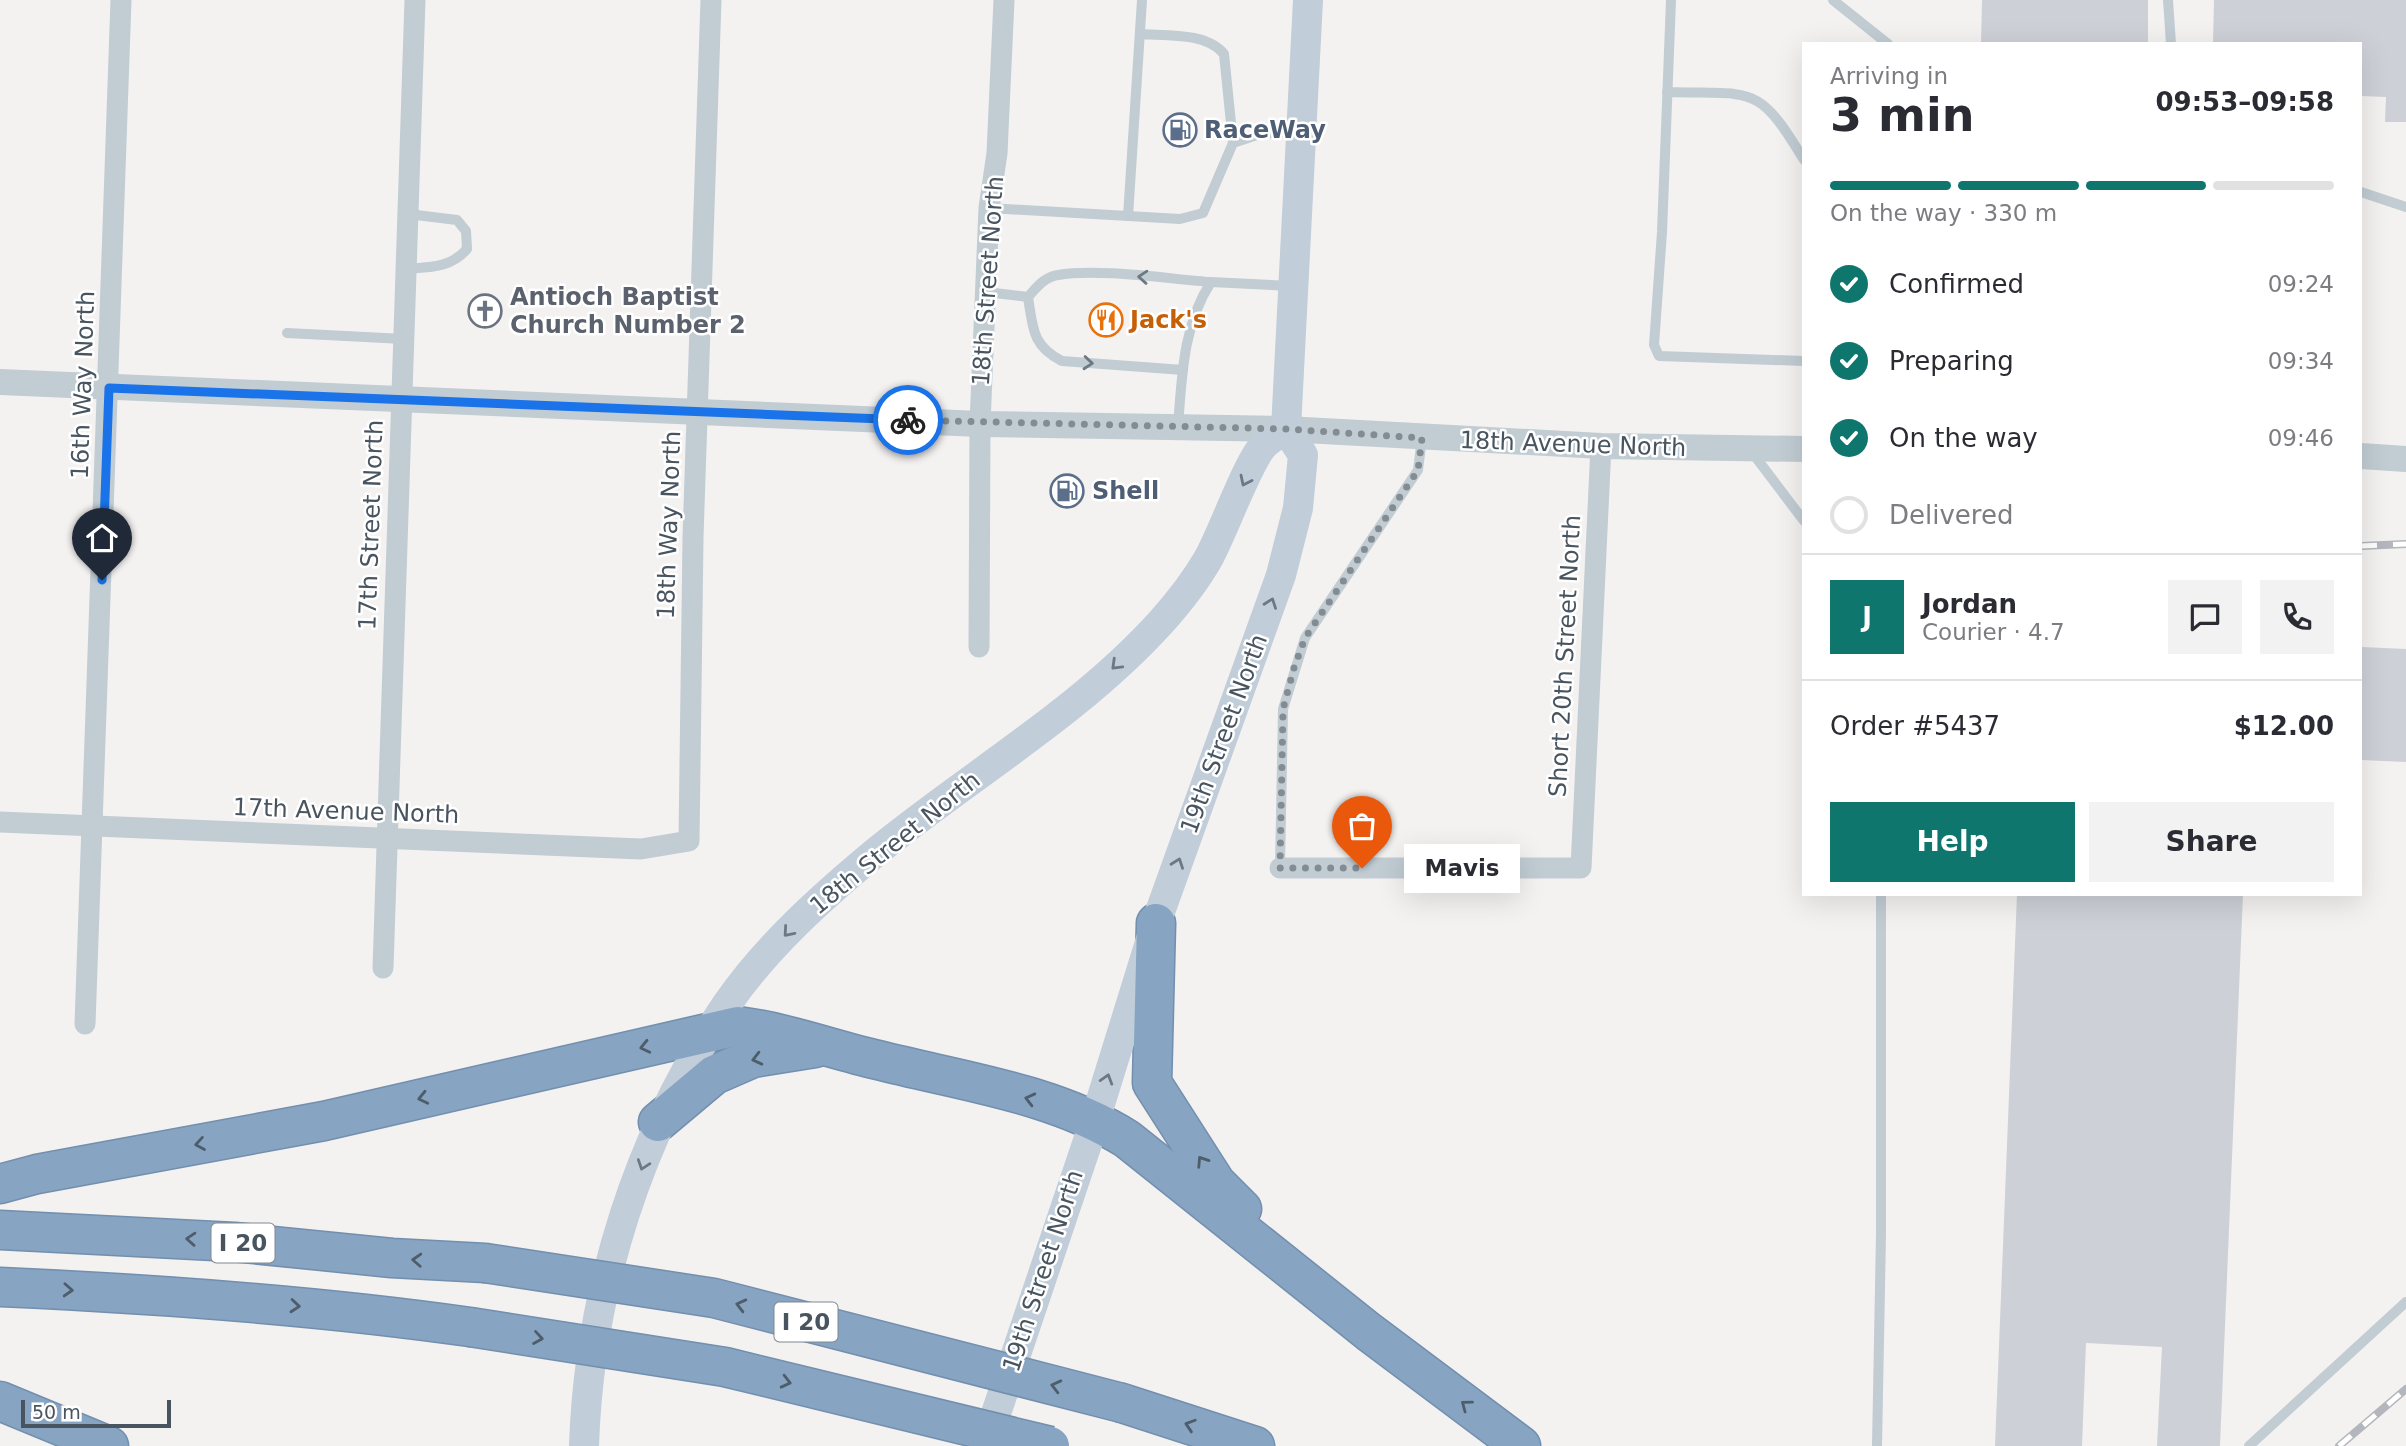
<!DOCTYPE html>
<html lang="en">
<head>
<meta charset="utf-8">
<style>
  :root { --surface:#fff; --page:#f2f2f3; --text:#2b2b33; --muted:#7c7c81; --line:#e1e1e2; --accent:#0f766e }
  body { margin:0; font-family:"DejaVu Sans",sans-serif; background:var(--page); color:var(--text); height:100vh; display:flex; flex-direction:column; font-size:26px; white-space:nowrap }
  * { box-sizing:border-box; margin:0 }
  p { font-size:23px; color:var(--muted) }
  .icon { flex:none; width:38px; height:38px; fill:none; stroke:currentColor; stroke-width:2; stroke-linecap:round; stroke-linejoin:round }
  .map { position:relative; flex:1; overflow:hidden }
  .panel { position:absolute; left:1802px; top:42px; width:560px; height:854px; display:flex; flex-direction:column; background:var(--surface); border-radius:0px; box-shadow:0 7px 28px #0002 }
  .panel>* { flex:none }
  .scale { position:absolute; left:21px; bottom:18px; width:150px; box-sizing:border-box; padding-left:7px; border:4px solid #485560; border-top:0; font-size:19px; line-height:24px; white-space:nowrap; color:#485560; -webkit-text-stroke:5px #fff; paint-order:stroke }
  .pin { position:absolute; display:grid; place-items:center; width:60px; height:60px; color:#fff; margin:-72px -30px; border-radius:50% 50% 50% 0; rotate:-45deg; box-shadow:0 0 7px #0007 }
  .pin .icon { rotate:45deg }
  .courier { position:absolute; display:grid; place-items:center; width:70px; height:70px; margin:-35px; border:5px solid #1a73e8; border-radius:50%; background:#fff; color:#222; box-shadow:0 2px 9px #0007 }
  .bubble { position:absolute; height:49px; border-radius:0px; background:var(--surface); box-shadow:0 7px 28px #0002; font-size:23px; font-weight:700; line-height:49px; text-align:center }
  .summary em { font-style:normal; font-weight:700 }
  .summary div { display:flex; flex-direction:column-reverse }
  .summary { display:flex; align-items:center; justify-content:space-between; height:119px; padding:0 28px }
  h1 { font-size:46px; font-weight:700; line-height:52px }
  .bar { display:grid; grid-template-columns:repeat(4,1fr); gap:10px 7px; align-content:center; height:84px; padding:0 28px }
  .bar i { height:9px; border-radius:5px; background:var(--line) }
  .bar .selected { background:var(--accent) }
  .bar p { grid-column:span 4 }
  .line { display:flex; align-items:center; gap:18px; padding:0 28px; border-top:2px solid var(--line) }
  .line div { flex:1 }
  .round { display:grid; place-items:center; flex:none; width:74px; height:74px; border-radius:0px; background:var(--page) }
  ol { padding:0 28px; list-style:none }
  li { display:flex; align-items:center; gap:21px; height:77px }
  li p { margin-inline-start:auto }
  li .icon { padding:7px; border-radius:50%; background:var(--accent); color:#fff; stroke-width:4 }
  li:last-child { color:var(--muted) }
  li i { width:38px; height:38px; border:4px solid var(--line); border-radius:50% }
  .cta { display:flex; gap:14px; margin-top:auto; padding:14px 28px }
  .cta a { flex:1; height:80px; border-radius:0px; background:var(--accent); color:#fff; font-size:28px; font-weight:700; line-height:80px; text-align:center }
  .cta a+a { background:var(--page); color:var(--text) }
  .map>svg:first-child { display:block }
  .building { fill:#cdd0d6 }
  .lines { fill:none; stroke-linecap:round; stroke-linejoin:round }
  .motorway-casing { stroke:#728fae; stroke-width:41 }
  .service { stroke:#c1ccd3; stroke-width:10 }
  .minor { stroke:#c1ccd3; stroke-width:21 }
  .tertiary { stroke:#c1ccd3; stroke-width:26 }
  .secondary { stroke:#c1cdd9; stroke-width:30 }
  .motorway { stroke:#87a4c2; stroke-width:38 }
  .rail-casing { stroke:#b3b6bc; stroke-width:8 }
  .rail { stroke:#fff; stroke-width:5; stroke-dasharray:16; stroke-linecap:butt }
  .motorway-bridge-casing { stroke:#728fae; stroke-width:41; stroke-linecap:butt }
  .motorway-bridge { stroke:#87a4c2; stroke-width:38 }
  .oneway { stroke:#6c7982 }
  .oneway2 { stroke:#6c7984 }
  .oneway3 { stroke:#4e5d6a }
  .done { stroke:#848c93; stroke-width:7; stroke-dasharray:0 12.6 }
  .route { stroke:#1a73e8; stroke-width:9 }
  .labels { text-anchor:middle; stroke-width:5; stroke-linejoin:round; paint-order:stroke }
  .shield { fill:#fff; stroke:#7f8890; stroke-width:2 }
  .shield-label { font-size:23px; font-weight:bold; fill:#485560 }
  .service-label { font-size:24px; font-weight:bold; fill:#4e5e75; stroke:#fff; text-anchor:start }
  .street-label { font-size:24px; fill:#485560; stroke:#fff }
  .worship-label { font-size:24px; font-weight:bold; fill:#5b616d; stroke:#fff; text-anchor:start }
  .food-label { font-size:24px; font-weight:bold; fill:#c56008; stroke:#fff; text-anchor:start }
</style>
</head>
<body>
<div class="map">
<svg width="2406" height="1446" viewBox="0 0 2406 1446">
  <rect width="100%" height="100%" fill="#f4f1f1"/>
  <g class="building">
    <path d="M1982,0H2148V44H1981Z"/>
    <path d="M2214,0H2406V122H2385L2386,97L2361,96V44H2213Z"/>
    <path d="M2361,647L2406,649V762L2361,760Z"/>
    <path d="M2017,894H2243L2220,1446H2157L2162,1347L2086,1343L2082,1446H1995Z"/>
  </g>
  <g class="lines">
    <defs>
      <g id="motorway">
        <path d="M1156,923L1152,1083L1216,1183L1242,1209"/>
        <path d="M658,1122L714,1075L753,1058L815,1048"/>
        <path d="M0,1184L37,1174L324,1121L738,1026C785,1032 831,1049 878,1060C960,1081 1054,1093 1127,1139L1369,1332L1521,1446"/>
        <path d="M0,1230L234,1242L392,1258L485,1263"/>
        <path d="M0,1287C158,1294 314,1305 470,1327"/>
        <path d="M0,1401L109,1446"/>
        <path d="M1122,1403L1255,1446"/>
      </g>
    </defs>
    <use href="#motorway" class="motorway-casing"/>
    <g class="service">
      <path d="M1671,0L1662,232L1654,345L1659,356L1804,361"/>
      <path d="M1833,0L1888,44"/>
      <path d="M2168,0L2171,44"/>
      <path d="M1140,34C1166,36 1206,32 1224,54L1233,143"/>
      <path d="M1667,92C1754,95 1757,82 1804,160"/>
      <path d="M2361,192L2406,207"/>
      <path d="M989,208L1180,219L1203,213L1233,143L1260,134L1301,131"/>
      <path d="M1128,216L1142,0"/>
      <path d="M406,269C430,267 451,268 467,249L466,231L457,220L408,214"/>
      <path d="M986,292L1028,297"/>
      <path d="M287,333L404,339"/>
      <path d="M1183,370L1062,361C1032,346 1033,328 1028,297C1036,288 1044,277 1058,275C1097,268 1169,279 1211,282"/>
      <path d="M1178,426C1182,376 1183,325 1211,282L1291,286"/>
      <path d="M1751,451L1804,521"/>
      <path d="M1280,868L1283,709L1305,638L1418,470L1422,438"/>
      <path d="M1877,1446L1881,1234V894"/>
      <path d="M2249,1446L2406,1302"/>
    </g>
    <g class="minor">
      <path d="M979,647L980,424L989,208L997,153L1004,0"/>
      <path d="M0,822L641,849L689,841L693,537L711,0"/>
      <path d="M1280,868H1581L1601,446"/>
      <path d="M383,968L415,0"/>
      <path d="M85,1024L121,0"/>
    </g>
    <g class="tertiary">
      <path d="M0,382L980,424L1286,429L1601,446L1804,449"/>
      <path d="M2361,456L2406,459"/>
    </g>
    <g class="secondary">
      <path d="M584,1446C589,1290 639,1134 727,1004C767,946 822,897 876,852C970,775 1079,713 1162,621C1178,603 1196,580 1208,559C1222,535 1249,458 1265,444C1271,438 1279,434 1286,429"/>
      <path d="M985,1446L1095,1120L1156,923L1281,575L1298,508L1303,455L1286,429L1308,0"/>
    </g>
    <use href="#motorway" class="motorway"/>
    <defs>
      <g id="rail">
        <path d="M2361,546L2406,544"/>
        <path d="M2339,1446L2406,1389"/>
      </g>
    </defs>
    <use href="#rail" class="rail-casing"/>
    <use href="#rail" class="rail"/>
    <defs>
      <g id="motorway-bridge">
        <path d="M485,1263L714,1298L1122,1403"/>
        <path d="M470,1327L725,1367L1050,1446"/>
      </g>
    </defs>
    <use href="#motorway-bridge" class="motorway-bridge-casing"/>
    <use href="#motorway-bridge" class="motorway-bridge"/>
  </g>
  <defs><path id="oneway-chevron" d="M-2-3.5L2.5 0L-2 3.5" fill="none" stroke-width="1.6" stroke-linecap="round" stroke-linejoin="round" transform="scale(1.75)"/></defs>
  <g class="oneway">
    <use href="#oneway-chevron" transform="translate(1143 277) rotate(-176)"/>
    <use href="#oneway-chevron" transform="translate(1088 363) rotate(5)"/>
  </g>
  <g class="oneway2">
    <use href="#oneway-chevron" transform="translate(1245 481) rotate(116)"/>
    <use href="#oneway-chevron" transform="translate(1271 603) rotate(-70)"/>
    <use href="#oneway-chevron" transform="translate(1116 665) rotate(136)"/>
    <use href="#oneway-chevron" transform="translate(1178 863) rotate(-70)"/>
    <use href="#oneway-chevron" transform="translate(788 932) rotate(131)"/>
    <use href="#oneway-chevron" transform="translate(1107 1079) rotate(-73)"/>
    <use href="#oneway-chevron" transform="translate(643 1165) rotate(109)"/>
  </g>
  <g class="oneway3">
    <use href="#oneway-chevron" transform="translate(645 1047) rotate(167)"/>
    <use href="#oneway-chevron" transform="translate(757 1059) rotate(166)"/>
    <use href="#oneway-chevron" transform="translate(423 1098) rotate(167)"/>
    <use href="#oneway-chevron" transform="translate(1030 1099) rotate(-166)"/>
    <use href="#oneway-chevron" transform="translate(200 1144) rotate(170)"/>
    <use href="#oneway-chevron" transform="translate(1202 1161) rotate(-123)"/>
    <use href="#oneway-chevron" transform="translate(191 1239) rotate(-176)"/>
    <use href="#oneway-chevron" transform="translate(417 1260) rotate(-177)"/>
    <use href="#oneway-chevron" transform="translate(68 1290) rotate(3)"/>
    <use href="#oneway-chevron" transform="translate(741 1305) rotate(-166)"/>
    <use href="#oneway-chevron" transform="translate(295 1306) rotate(5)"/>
    <use href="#oneway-chevron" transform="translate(538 1338) rotate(9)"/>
    <use href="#oneway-chevron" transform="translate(786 1382) rotate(14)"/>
    <use href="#oneway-chevron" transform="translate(1056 1386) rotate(-166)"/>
    <use href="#oneway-chevron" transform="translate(1466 1405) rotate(-143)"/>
    <use href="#oneway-chevron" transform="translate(1190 1425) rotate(-162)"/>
  </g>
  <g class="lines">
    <path class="done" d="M908,420L1286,429L1422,438L1418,470L1305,638L1294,668L1283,709L1280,868H1362"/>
    <path class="route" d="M102,580L109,388L908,420"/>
  </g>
  <defs>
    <symbol id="fuel-ring" viewBox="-11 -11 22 22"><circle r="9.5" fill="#fff" stroke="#5c6f8a" stroke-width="1.5"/><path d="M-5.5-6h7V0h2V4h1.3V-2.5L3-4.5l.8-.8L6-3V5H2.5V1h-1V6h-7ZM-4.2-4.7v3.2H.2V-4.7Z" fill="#5c6f8a"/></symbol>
    <symbol id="church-ring" viewBox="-11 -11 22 22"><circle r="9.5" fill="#fff" stroke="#6b7280" stroke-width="1.5"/><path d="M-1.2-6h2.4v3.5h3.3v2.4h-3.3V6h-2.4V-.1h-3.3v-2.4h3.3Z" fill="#6b7280"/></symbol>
    <symbol id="restaurant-ring" viewBox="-11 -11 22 22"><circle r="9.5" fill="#fff" stroke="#e8710a" stroke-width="1.5"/><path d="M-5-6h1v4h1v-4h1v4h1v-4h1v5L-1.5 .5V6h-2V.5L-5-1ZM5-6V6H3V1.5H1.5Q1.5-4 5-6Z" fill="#e8710a"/></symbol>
  </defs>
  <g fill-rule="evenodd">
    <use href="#fuel-ring" x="1161" y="111" width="38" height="38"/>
    <use href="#church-ring" x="466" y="292" width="38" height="38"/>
    <use href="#restaurant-ring" x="1087" y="301" width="38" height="38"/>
    <use href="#fuel-ring" x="1048" y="472" width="38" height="38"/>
  </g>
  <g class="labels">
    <g class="shield">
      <rect x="211.5" y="1223.5" width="63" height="39" rx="5"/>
      <rect x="774.5" y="1302.5" width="63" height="39" rx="5"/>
    </g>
    <g class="shield-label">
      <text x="243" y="1251">I 20</text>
      <text x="806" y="1330">I 20</text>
    </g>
    <g class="service-label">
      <text x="1204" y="138">RaceWay</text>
      <text x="1092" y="499">Shell</text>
    </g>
    <g class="street-label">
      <text transform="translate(988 281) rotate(-86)" y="8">18th Street North</text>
      <text transform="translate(83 385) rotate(-88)" y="8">16th Way North</text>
      <text transform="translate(1573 444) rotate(2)" y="8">18th Avenue North</text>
      <text transform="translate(371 525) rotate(-88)" y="8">17th Street North</text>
      <text transform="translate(669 525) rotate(-88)" y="8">18th Way North</text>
      <text transform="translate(1565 656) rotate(-87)" y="8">Short 20th Street North</text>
      <text transform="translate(1224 734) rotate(-70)" y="8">19th Street North</text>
      <text transform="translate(346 811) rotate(2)" y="8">17th Avenue North</text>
      <text transform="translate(895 843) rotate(-39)" y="8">18th Street North</text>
      <text transform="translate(1043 1271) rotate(-72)" y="8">19th Street North</text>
    </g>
    <g class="worship-label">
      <text x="510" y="305">Antioch Baptist<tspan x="510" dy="28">Church Number 2</tspan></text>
    </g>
    <g class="food-label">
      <text x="1130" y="328">Jack's</text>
    </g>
  </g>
</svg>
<div class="scale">50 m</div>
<div class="pin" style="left:1362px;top:868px;background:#ea580c"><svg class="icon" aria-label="bag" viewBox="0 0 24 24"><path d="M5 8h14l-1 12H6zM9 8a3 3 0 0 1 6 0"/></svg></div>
<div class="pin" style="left:102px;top:580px;background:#1f2937"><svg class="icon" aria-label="home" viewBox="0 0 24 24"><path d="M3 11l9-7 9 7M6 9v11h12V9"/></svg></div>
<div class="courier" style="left:908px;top:420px"><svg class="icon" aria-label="bike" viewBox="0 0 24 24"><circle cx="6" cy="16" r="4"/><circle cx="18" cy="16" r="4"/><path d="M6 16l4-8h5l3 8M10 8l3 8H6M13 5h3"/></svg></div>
<div class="bubble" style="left:1404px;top:844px;width:116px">Mavis</div>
<section class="panel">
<div class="summary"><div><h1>3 min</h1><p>Arriving in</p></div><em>09:53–09:58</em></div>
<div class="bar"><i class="selected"></i><i class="selected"></i><i class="selected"></i><i></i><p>On the way · 330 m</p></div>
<ol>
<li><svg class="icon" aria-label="check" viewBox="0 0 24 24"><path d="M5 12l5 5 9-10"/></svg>Confirmed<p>09:24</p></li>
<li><svg class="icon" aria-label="check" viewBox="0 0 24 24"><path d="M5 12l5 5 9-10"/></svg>Preparing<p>09:34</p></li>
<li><svg class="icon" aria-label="check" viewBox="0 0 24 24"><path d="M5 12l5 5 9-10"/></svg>On the way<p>09:46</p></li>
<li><i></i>Delivered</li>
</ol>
<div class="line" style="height:126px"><b class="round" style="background:var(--accent);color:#fff">J</b><div><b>Jordan</b><p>Courier · 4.7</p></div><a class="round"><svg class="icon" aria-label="chat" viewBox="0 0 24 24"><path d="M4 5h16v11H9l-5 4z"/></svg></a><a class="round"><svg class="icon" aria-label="phone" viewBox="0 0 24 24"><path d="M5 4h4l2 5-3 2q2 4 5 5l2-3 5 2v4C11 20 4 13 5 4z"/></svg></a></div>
<div class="line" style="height:91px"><div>Order #5437</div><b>$12.00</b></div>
<div class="cta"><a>Help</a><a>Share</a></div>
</section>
</div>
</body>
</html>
